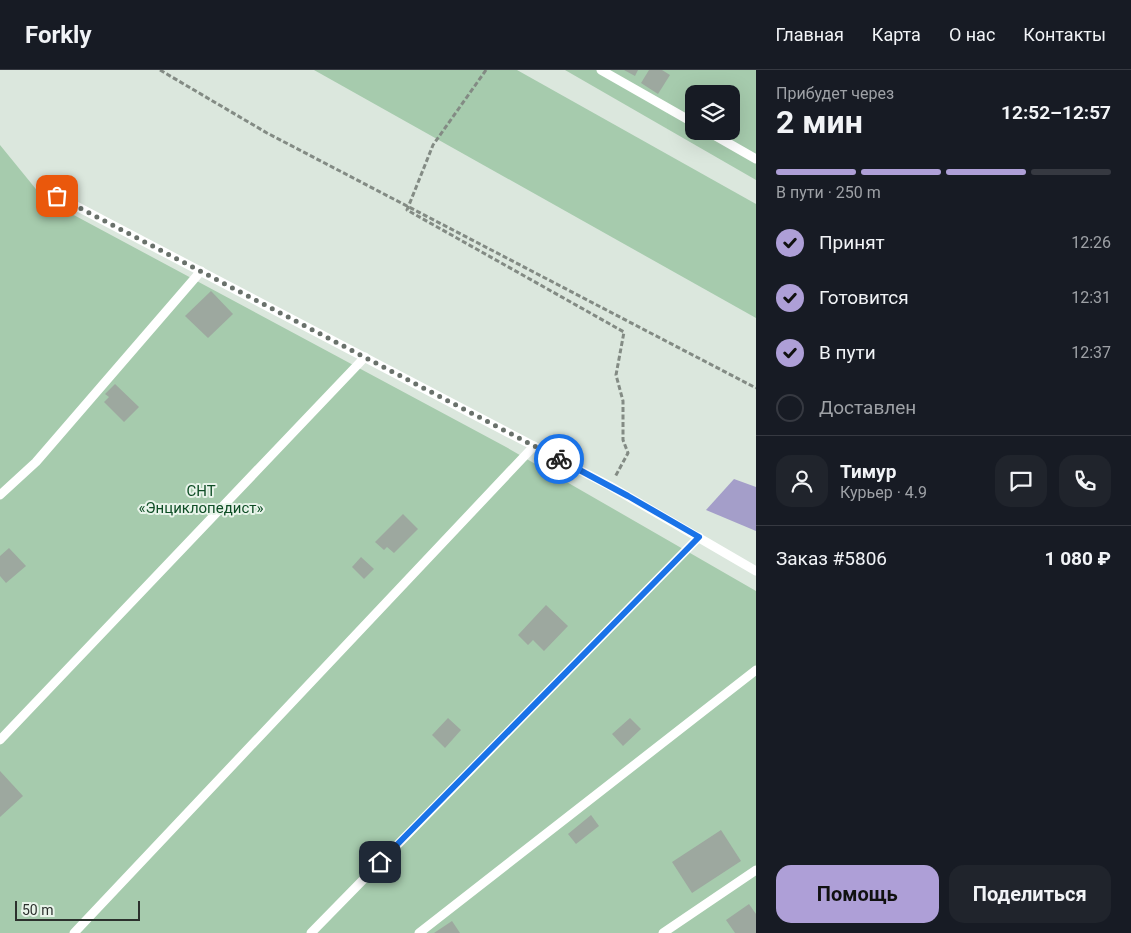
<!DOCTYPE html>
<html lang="ru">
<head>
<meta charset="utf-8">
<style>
  :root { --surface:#171b24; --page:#20242c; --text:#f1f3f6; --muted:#9ea1a6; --line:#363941; --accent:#ae9fd7 }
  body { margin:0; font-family:Roboto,sans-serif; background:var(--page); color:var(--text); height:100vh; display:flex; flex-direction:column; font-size:19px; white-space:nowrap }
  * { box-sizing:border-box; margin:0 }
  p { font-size:16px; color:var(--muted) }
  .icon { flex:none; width:28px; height:28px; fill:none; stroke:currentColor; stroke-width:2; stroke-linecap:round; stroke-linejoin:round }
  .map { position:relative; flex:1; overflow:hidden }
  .panel { display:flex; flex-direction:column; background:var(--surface); width:375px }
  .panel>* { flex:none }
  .tools { position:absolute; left:685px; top:15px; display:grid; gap:10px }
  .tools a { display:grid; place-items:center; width:55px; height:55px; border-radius:10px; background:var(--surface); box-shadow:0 5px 20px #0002; font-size:25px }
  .scale { position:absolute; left:15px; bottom:12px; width:125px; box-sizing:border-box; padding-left:5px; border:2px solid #2c312d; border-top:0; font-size:14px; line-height:18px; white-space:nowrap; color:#2c312d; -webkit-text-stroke:4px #e8f4ea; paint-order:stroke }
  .pin { position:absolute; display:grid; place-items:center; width:42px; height:42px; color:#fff; margin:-21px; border-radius:10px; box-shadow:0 2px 8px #0006 }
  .courier { position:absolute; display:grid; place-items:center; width:50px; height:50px; margin:-25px; border:4px solid #1a73e8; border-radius:50%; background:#fff; color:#222; box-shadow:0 1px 6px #0007 }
  .headline em { font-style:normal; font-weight:700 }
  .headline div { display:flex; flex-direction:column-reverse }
  .headline { display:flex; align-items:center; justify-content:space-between; height:85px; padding:0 20px }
  h1 { font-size:32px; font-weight:700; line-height:38px }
  .bar { display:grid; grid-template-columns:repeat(4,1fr); gap:8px 5px; align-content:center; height:60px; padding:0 20px }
  .bar i { height:6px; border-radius:4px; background:var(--line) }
  .bar .active { background:var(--accent) }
  .bar p { grid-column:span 4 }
  .line { display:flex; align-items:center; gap:12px; padding:0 20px; border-top:1px solid var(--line) }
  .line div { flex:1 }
  .round { display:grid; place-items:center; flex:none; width:52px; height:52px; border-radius:15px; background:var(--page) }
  ol { padding:0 20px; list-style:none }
  li { display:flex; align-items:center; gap:15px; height:55px }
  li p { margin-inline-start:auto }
  li .icon { padding:5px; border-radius:50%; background:var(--accent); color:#111; stroke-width:4 }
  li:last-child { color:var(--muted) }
  li i { width:28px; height:28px; border:2px solid var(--line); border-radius:50% }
  .cta { display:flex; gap:10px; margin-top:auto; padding:10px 20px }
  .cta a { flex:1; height:58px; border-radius:15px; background:var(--accent); color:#111; font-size:20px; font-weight:700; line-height:58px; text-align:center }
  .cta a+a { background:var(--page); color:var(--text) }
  header { display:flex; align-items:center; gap:30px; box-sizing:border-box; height:70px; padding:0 25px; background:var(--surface); border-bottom:1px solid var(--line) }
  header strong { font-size:24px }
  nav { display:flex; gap:28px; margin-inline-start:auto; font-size:18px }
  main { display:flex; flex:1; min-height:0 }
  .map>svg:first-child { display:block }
  .green { fill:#a6cbad; fill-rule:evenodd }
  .water { fill:#a49ec9 }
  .building { fill:#9da89f }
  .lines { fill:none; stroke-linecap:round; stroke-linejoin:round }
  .path { stroke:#838b84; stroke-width:3; stroke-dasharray:5 2.5; stroke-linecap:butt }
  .service { stroke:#fff; stroke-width:9 }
  .done { stroke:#69716b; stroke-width:5; stroke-dasharray:0 9 }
  .route { stroke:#1a73e8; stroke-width:6 }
  .labels { text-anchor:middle; stroke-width:4; stroke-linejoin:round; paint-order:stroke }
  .park-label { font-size:15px; fill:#0e4d25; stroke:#e8f4ea }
</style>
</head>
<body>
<header>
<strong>Forkly</strong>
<nav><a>Главная</a><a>Карта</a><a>О нас</a><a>Контакты</a></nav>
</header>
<main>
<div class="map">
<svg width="756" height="863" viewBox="0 0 756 863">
  <rect width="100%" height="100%" fill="#dbe7dd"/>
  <g class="green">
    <path d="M314,0H517L756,134V248Z"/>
    <path d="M565,0H756V110ZM694,24H731V61H694Z"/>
    <path d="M0,75L44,129L506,377L756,521V863H0Z"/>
  </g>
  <path class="water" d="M734,409L756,417V461L706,440Z"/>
  <g class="building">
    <path d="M624,0H638L635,6Z"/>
    <path d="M649,0H662L670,5L658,24L641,13Z"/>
    <path d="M211,221L233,244L208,268L185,246Z"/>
    <path d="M115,314L139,337L124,352L104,332L109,327L105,324Z"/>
    <path d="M403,444L418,459L394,483L387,477L384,480L375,472Z"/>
    <path d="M9,478L26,496L6,513L0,506V486Z"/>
    <path d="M361,487L374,499L364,509L352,497Z"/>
    <path d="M546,535L568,556L544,581L533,570L528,575L518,565Z"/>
    <path d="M448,648L461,660L445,678L432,665Z"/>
    <path d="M630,648L641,659L623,676L612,664Z"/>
    <path d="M0,701L23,726L0,747Z"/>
    <path d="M591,745L599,756L576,774L568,764Z"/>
    <path d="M721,760L741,791L692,823L672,792Z"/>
    <path d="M749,834L756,844V863H735L726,850Z"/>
    <path d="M452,851L460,863H434Z"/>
  </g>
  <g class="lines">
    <g class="path">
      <path d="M160,0L267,63L756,318"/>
      <path d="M486,0L433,75L407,140L624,262L616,305L623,331V370L628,383L615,407"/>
    </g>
    <g class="service">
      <path d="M601,0L694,53"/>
      <path d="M707,61L756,89"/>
      <path d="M57,126L610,416L756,501"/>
      <path d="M0,425L36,392L201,201"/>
      <path d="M0,670L365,287"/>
      <path d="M74,863L534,376"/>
      <path d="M311,863L699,467"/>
      <path d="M419,863L756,600"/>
      <path d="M663,863L756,800"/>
    </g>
  </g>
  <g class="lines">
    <path class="done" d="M57,126L559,389"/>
    <path class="route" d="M380,792L699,467L628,426L559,389"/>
  </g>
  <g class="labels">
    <g class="park-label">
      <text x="201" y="426">СНТ<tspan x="201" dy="17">«Энциклопедист»</tspan></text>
    </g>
  </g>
</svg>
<div class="tools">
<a><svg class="icon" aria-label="layers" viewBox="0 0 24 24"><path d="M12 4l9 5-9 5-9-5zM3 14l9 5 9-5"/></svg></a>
</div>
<div class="scale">50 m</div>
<div class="pin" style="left:57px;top:126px;background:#ea580c"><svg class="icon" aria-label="bag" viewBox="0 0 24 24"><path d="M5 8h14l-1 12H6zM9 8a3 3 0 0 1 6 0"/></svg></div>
<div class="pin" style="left:380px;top:792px;background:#1f2937"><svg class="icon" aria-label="home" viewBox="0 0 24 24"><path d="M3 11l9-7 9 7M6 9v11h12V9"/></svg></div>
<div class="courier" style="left:559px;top:389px"><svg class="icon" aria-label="bike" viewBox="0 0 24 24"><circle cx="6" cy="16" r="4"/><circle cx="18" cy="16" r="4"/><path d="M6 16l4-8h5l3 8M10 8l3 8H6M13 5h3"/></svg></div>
</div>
<section class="panel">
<div class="headline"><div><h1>2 мин</h1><p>Прибудет через</p></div><em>12:52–12:57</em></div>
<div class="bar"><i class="active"></i><i class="active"></i><i class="active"></i><i></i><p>В пути · 250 m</p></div>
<ol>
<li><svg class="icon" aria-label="check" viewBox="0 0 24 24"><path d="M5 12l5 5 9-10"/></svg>Принят<p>12:26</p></li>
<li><svg class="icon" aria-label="check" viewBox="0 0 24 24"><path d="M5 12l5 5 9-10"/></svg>Готовится<p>12:31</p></li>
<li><svg class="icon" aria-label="check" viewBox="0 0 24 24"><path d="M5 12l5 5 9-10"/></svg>В пути<p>12:37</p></li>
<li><i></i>Доставлен</li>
</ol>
<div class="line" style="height:90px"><a class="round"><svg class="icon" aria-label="person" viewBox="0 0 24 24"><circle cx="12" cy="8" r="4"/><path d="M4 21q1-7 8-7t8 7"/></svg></a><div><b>Тимур</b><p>Курьер · 4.9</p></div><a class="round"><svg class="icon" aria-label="chat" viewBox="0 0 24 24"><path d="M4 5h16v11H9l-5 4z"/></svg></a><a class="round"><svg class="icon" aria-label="phone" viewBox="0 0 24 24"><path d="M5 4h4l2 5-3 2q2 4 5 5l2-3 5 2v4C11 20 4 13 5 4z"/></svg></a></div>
<div class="line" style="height:65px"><div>Заказ #5806</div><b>1 080 ₽</b></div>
<div class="cta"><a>Помощь</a><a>Поделиться</a></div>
</section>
</main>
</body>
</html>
